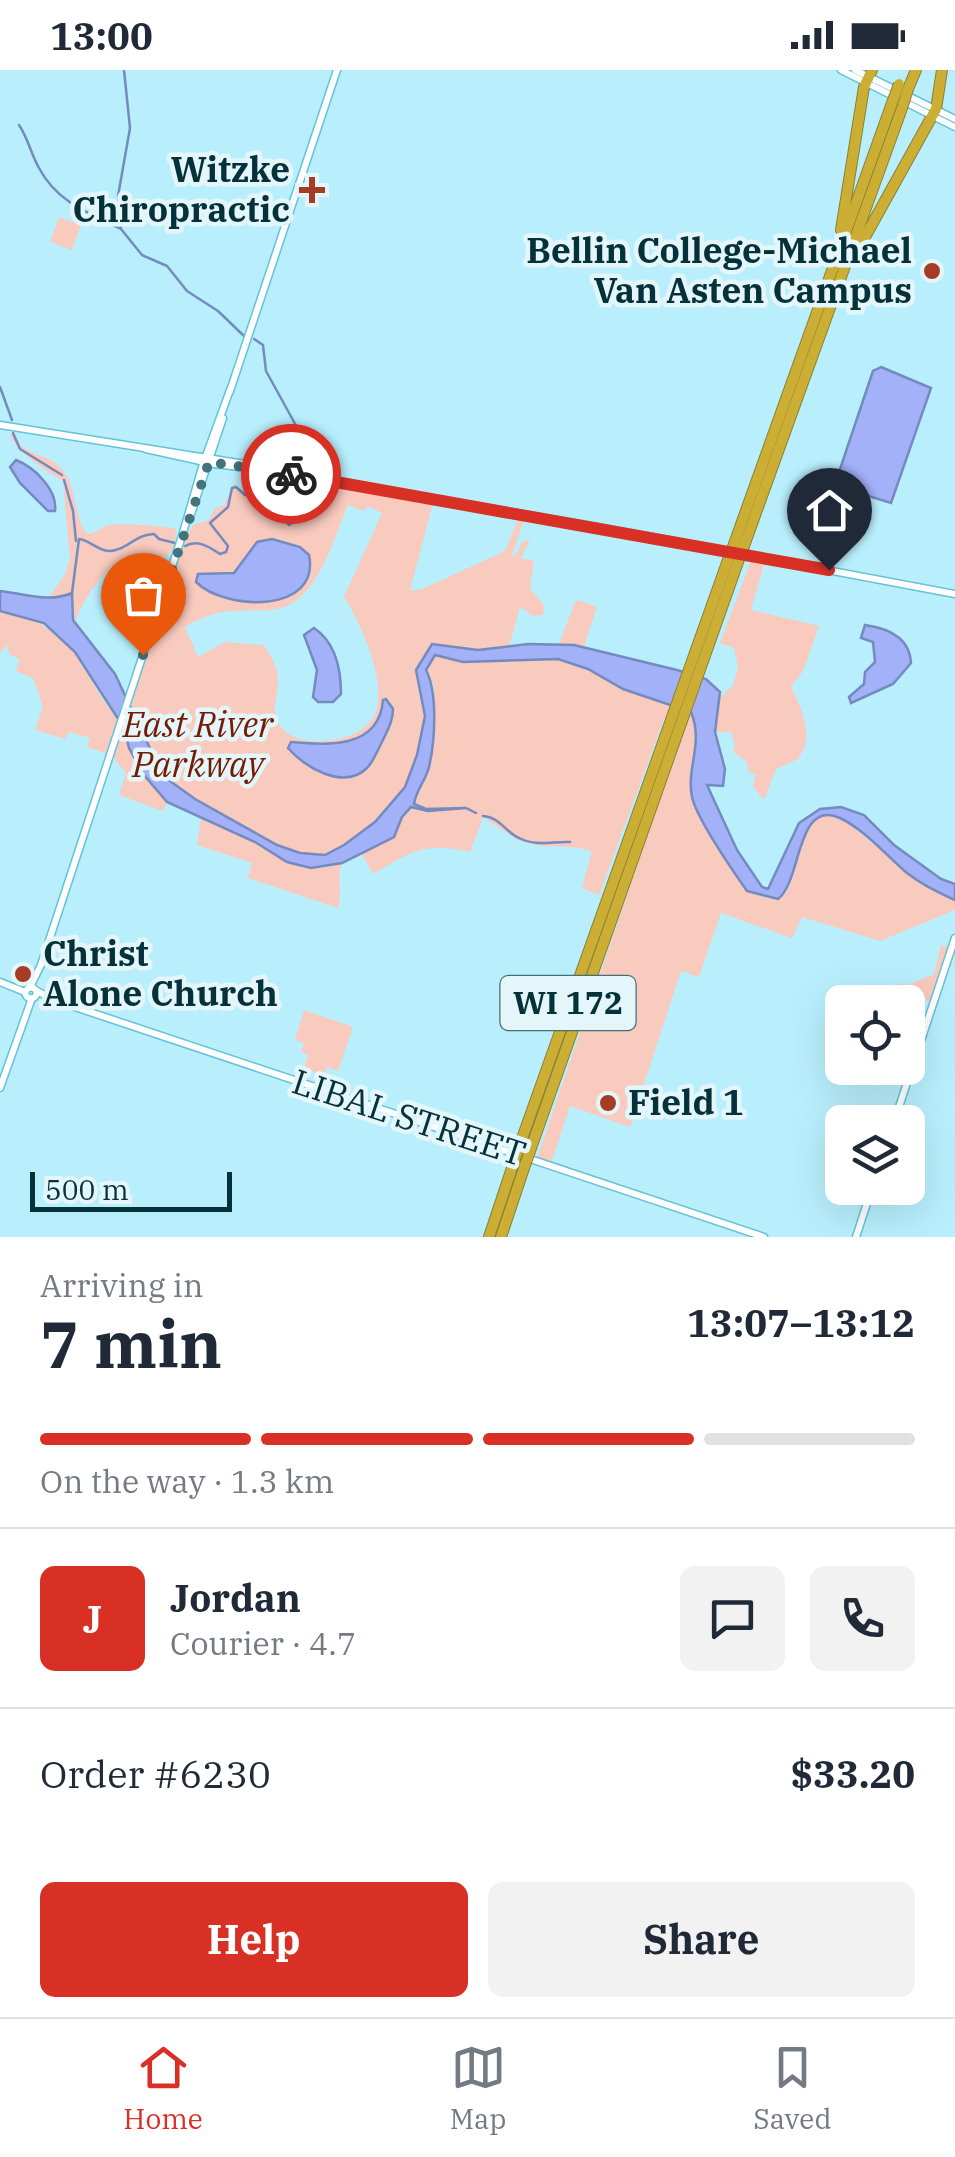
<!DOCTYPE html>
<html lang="en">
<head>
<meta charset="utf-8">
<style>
  :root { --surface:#fff; --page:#f2f2f3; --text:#1f2937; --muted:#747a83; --line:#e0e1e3; --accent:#d93025 }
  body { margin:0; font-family:"IBM Plex Serif",serif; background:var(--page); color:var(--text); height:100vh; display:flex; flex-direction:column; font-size:38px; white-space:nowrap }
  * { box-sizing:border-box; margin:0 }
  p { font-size:32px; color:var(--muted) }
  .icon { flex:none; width:55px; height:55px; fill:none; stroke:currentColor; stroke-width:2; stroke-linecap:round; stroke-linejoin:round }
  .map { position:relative; height:1167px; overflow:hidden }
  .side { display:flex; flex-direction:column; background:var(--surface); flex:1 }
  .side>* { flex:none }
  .controls { position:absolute; left:825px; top:915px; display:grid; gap:20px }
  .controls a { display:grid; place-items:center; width:100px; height:100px; border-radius:15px; background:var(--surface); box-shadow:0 10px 40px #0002; font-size:50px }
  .scale { position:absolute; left:30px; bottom:25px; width:202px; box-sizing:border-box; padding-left:10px; border:5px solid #04313a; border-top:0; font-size:28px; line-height:35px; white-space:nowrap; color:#04313a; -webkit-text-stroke:8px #e4f6fa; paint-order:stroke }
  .pin { position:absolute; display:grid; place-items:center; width:85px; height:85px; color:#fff; margin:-102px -42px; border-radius:50% 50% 50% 0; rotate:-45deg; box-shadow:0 0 10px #0007 }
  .pin .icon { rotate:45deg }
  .courier { position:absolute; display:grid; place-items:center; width:100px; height:100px; margin:-50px; border:8px solid #d93025; border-radius:50%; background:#fff; color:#222; box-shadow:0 2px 12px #0007 }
  .head em { font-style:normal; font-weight:700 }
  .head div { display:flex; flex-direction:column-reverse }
  .head { display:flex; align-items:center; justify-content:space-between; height:170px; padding:0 40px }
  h1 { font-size:65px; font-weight:700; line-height:75px }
  .bar { display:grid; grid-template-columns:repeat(4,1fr); gap:15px 10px; align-content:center; height:120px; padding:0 40px }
  .bar i { height:12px; border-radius:8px; background:var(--line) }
  .bar .active { background:var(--accent) }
  .bar p { grid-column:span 4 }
  .line { display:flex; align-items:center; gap:25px; padding:0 40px; border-top:2px solid var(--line) }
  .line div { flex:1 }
  .round { display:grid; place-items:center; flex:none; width:105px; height:105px; border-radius:15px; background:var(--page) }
  .primary-button { display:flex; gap:20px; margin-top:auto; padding:20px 40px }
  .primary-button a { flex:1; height:115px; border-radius:15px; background:var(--accent); color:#fff; font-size:40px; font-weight:700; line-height:115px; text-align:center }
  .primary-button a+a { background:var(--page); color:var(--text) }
  .status { display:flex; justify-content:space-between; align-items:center; height:70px; padding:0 50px; background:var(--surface); direction:ltr }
  .status svg { height:28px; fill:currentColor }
  .tabs { display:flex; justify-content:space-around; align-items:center; height:140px; border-top:2px solid var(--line); background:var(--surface); font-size:28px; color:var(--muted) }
  .tabs a { display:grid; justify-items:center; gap:5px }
  .tabs .active { color:var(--accent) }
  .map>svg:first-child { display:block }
  .green { fill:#f9cabe; fill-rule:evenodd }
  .water { fill:#a2b1f8; stroke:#738bbf; stroke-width:2.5 }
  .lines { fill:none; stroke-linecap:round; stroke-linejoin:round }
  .stream { stroke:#738bbf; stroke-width:2.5 }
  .tertiary-casing { stroke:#61c3d9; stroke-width:9 }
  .secondary-casing { stroke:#61c3d9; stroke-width:9 }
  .motorway-casing { stroke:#868237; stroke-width:12 }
  .tertiary { stroke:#fff; stroke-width:6 }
  .secondary { stroke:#fff; stroke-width:6 }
  .motorway { stroke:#ccae35; stroke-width:10 }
  .motorway-bridge-casing { stroke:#868237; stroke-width:12; stroke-linecap:butt }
  .motorway-bridge { stroke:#ccae35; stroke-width:10 }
  .done { stroke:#43747e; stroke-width:10; stroke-dasharray:0 18 }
  .route { stroke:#d93025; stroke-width:12 }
  .poi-dot { fill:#a53c23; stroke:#e4f6fa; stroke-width:4 }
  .labels { text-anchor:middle; stroke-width:9; stroke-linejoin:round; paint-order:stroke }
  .shield { fill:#e4f6fa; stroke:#476c74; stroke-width:2.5 }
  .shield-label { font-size:32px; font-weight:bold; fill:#04313a }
  .poi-label { font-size:35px; font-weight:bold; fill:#04313a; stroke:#e4f6fa; text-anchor:end }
  .park-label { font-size:35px; font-style:italic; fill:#741b04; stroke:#e4f6fa }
  .street-label { font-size:35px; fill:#04313a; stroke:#e4f6fa }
</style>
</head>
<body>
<div class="status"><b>13:00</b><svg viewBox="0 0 49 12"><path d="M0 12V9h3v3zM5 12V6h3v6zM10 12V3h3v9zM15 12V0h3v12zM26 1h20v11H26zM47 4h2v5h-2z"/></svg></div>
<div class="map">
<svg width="955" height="1167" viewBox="0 0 955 1167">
  <rect width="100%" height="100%" fill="#b9effd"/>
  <g class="green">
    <path d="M59,147L81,155L72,180L50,172Z"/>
    <path d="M10,364L15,365C22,386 47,383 60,397C78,415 72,445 87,464C97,464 100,457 110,455C122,453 164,456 176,459L175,475L167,487C153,488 139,486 125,489C107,494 79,535 75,553L72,523L60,529H48L65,504L70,489L63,411C49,403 15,381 10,364Z"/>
    <path d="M319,410L433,433L410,520H420L505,481L520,445L525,446L512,486H515L522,472L530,469L521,488L534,491L530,519L544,535L543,545L533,546L520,537L509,577L478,580L432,574L435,585L463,592L557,589L588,599L623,619L691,642L696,655L698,741L747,821L767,828L787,822L805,759L819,746L830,745L847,752L908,803L955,830V840L880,871L802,847L792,868L721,843L699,907L681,901L630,1057L570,1036L551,1093L537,1088L685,656L664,649L599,825L582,818L592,781C555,771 537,785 502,760C494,754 489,752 484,745L470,782C425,771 410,782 373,804L362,784L394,767L402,747L410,738L448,739H425L414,734L429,698L431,682L434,616L426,601L416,599L425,646L417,685L405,717L375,752L344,775L325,785L300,783L277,775L194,729L163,706L130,634L150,573L155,572L153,564L182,475L193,455L208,450L216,438L224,435L234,414L248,425L259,426L263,442L278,443L289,455L307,444L306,431L314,426ZM348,435L364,441L367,436L382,443L344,527C361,554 388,612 375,644C363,673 298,682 280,656C270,640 278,628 278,611C278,597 271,587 264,575L225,572L198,587L185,557C217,538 231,541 267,540C316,540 332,472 348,435Z"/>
    <path d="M752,488L765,490L751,540L819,556L803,601L791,617C800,634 816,669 798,688C793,693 783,695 776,699L765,728H762L753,716L756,704L748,702L747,692L733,682L735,675L731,662H715L719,629L733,615L738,597L734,578L720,573Z"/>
    <path d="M578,530L597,537L583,579L559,574L575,532Z"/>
    <path d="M0,541C81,558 75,596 118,650L108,684L87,677L90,668L69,662L65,669L35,660L43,637L33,608L16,601L20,589L10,585L7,575L0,583Z"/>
    <path d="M122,656L137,692L167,732L163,741L119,725L126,703L112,686Z"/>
    <path d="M201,748L255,772L287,792L323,798L342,793C336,808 343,821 338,838L248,808L252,793L197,775Z"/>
    <path d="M941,875L949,877L931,931L898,920L900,913L908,915L934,904Z"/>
    <path d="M304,940L353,957L338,1001L327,997L324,1005L304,999L308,985L301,982L304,973L295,970Z"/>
  </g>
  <g class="water">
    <path d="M881,297L931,318L891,433L839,417L836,411L873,301Z"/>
    <path d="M16,390C34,397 58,420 55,441H48L20,413L10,397Z"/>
    <path d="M272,469L300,477L309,485C321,544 225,541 196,512L198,504L234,503L257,472Z"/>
    <path d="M0,521C26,524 49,533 72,523L73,550L115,604L163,706L195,729L277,775L300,783L325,785L344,775L375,752L405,717L417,685L425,646L416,600L432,574L478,580L528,574L574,575L677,600L706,609L720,622L715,662L725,699L723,716L707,715L737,780L762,817L768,819L799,753L820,739L841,737L864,745L894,775L941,809L955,814V830C939,823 921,814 907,803C886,785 865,760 840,748C796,728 802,811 778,829L747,821C733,801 697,749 692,727C686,697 704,674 691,642L623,619L588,599L558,589L463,592L435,585L426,600C438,623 435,671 429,697C426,710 416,720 414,734L426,739L466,738L428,741L411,737L402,747L394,767L342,793L311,798L287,792L255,772L167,732L144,705L129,678L124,658L75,582L44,553L0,541Z"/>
    <path d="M865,555C886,558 910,566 911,593L893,614L851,633L849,627L864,614L865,602L875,592L873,572L861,568Z"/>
    <path d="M314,558C335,572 341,599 341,624L333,632H318L313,627L317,600L304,565Z"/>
    <path d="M386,629L393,639C393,651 388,659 383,670C378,679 374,691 367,698C344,721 304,697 288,678L291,672C326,675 379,680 383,630Z"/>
  </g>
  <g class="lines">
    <g class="stream">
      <path d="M124,0L130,58L118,126L121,159L142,185L167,196L187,221L218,241L244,266"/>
      <path d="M19,55C28,68 31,84 39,98C57,132 88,143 121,159"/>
      <path d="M254,269L263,275L266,301L321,401L320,405"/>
      <path d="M0,317L12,350"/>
      <path d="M13,363L20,379L62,405"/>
      <path d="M64,410L73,441L76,471"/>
      <path d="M185,476C198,469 209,477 220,484L226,482L228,476L210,453L228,437L232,418L236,417L245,425L259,426L263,442L278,443L289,455L307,444L306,431L314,426L319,412"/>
      <path d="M68,525L72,523L79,469C90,470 96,480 109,481C126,481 136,464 154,464L159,469L175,473"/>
      <path d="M466,738L476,743"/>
      <path d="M483,746C500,747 505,762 519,768C537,777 552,771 570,772"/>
    </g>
    <defs>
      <g id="tertiary">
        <path d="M230,321L337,0"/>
        <path d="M0,355L251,395"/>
        <path d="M146,379L214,394L266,400L598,457L955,524"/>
        <path d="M189,450L223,348"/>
        <path d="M0,912L25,922"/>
        <path d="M30,917L41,895L182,466L203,394L230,320"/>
        <circle cx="31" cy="923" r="5.5"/>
        <path d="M37,921L54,930L764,1167"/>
        <path d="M0,1018L32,928"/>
        <path d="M894,1052L955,868"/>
        <path d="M856,1167L872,1118"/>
      </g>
      <g id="secondary">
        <path d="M841,0L955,57"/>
        <path d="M855,0L955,49"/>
      </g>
      <g id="motorway">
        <path d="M908,19L916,0"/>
        <path d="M841,160L864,17L872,0"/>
        <path d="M855,185L936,39L942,0"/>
        <path d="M734,474L892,33"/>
        <path d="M744,476L902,38"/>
        <path d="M519,1077L728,490"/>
        <path d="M530,1081L738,492"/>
        <path d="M489,1167L514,1092"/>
        <path d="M501,1167L525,1095"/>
      </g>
    </defs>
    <use href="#tertiary" class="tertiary-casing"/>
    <use href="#secondary" class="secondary-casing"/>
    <use href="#motorway" class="motorway-casing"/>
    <use href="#tertiary" class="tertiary"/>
    <use href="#secondary" class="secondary"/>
    <use href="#motorway" class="motorway"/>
    <defs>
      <g id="motorway-bridge">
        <path d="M892,33L899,14"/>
        <path d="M902,38L908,19"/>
        <path d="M728,490L734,474"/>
        <path d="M738,492L744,476"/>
        <path d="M514,1092L519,1077"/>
        <path d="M525,1095L530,1081"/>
      </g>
    </defs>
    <use href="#motorway-bridge" class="motorway-bridge-casing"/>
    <use href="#motorway-bridge" class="motorway-bridge"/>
  </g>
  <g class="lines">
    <path class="done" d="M143,585L209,392L291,404"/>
    <path class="route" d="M291,404L829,500"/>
  </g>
  <g class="poi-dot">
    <path d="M307 105h10v10h10v10h-10v10h-10v-10h-10v-10h10z"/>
    <circle cx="932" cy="201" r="10"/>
    <circle cx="23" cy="904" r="10"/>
    <circle cx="608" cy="1033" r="10"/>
  </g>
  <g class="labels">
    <rect class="shield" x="500.5" y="906" width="135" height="54" rx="8"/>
    <g class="shield-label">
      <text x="568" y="944">WI 172</text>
    </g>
    <g class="poi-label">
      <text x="290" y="112">Witzke<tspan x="290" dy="40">Chiropractic</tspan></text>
      <text x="912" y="193">Bellin College-Michael<tspan x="912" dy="40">Van Asten Campus</tspan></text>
      <text x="43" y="896" text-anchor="start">Christ<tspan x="43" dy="40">Alone Church</tspan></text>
      <text x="628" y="1045" text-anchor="start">Field 1</text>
    </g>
    <g class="park-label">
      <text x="198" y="667">East River<tspan x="198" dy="40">Parkway</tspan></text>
    </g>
    <g class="street-label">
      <text transform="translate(409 1048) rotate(18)" y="12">LIBAL STREET</text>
    </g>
  </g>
</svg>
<div class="controls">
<a><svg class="icon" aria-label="locate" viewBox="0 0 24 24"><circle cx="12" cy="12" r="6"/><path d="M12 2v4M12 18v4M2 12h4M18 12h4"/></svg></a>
<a><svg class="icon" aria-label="layers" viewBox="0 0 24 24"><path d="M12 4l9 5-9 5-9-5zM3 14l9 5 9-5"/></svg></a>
</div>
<div class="scale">500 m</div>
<div class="pin" style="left:143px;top:585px;background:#ea580c"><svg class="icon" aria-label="bag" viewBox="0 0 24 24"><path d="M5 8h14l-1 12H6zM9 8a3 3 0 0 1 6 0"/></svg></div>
<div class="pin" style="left:829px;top:500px;background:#1f2937"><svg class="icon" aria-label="home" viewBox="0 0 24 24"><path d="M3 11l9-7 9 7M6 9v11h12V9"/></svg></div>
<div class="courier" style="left:291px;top:404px"><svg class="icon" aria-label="bike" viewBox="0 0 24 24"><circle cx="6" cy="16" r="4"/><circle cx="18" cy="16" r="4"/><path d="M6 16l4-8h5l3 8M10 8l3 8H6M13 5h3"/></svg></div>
</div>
<section class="side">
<div class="head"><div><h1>7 min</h1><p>Arriving in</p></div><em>13:07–13:12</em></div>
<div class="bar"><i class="active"></i><i class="active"></i><i class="active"></i><i></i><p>On the way · 1.3 km</p></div>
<div class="line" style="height:180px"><b class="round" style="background:var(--accent);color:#fff">J</b><div><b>Jordan</b><p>Courier · 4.7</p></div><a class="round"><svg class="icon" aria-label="chat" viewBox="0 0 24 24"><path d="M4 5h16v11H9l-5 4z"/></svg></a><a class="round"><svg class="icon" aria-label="phone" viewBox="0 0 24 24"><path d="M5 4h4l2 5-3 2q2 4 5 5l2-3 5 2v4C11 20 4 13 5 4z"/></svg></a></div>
<div class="line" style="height:130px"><div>Order #6230</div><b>$33.20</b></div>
<div class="primary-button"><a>Help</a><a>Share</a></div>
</section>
<nav class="tabs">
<a class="active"><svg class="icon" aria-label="home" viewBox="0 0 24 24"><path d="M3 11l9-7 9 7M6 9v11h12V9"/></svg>Home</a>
<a><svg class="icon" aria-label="map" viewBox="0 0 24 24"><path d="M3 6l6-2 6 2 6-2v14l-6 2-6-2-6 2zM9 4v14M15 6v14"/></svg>Map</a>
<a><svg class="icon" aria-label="saved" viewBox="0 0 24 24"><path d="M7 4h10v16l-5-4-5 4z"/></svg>Saved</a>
</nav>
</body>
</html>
